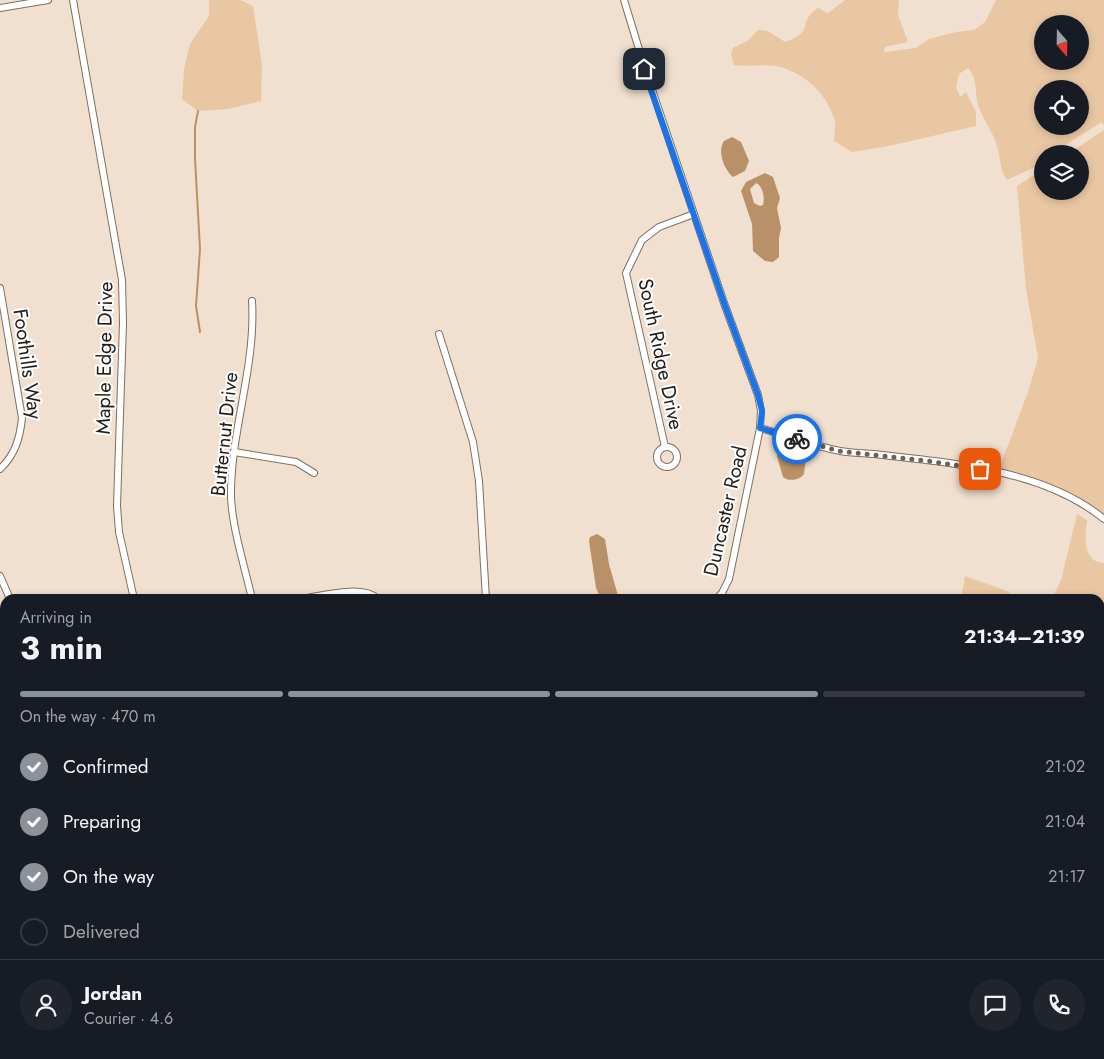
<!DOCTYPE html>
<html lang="en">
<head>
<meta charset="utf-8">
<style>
  :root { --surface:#171b24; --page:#20242c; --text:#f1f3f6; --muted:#9ea1a6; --line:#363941; --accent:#8c9099 }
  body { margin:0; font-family:Jost,sans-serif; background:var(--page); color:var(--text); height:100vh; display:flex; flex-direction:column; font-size:19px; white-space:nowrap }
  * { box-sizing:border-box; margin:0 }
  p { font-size:16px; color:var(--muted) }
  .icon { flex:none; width:28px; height:28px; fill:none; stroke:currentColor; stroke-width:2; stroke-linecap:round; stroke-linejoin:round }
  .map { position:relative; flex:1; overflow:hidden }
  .sheet { position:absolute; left:0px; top:594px; width:1105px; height:466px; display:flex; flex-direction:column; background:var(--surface); border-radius:15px 15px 0 0; box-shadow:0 2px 8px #0003 }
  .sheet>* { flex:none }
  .needle { width:32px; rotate:160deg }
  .fabs { position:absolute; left:1034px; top:15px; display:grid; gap:10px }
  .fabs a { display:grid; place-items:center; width:55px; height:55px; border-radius:50%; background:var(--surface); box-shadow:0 2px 8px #0003; font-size:25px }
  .pin { position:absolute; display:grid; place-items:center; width:42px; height:42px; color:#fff; margin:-21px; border-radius:10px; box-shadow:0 2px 8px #0006 }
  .courier { position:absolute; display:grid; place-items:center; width:50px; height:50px; margin:-25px; border:4px solid #1a73e8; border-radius:50%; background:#fff; color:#222; box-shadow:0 1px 6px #0007 }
  .summary em { font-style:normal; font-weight:700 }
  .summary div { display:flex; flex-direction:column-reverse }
  .summary { display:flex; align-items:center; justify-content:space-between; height:85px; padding:0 20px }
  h1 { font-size:32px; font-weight:700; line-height:38px }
  .bar { display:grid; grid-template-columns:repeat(4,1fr); gap:8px 5px; align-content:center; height:60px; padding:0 20px }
  .bar i { height:6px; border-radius:4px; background:var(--line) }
  .bar .active { background:var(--accent) }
  .bar p { grid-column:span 4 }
  .line { display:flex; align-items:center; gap:12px; padding:0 20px; border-top:1px solid var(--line) }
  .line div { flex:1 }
  .round { display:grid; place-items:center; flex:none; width:52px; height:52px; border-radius:26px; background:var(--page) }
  ol { padding:0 20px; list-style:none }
  li { display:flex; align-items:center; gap:15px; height:55px }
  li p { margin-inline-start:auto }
  li .icon { padding:5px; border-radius:50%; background:var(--accent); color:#fff; stroke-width:4 }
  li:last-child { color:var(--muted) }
  li i { width:28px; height:28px; border:2px solid var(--line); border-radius:50% }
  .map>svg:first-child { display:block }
  .green { fill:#eac7a3; fill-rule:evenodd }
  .water { fill:#b99168; fill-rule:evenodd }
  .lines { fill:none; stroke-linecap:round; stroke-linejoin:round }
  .stream { stroke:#b99168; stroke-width:2 }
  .minor-casing { stroke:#7e7061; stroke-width:8 }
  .minor { stroke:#fff; stroke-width:6 }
  .done { stroke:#6a6157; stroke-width:5; stroke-dasharray:0 9 }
  .route { stroke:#1a73e8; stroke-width:6 }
  .labels { text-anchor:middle; stroke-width:4; stroke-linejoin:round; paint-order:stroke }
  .street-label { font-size:20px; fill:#221c16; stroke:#fff }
</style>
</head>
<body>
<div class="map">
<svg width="1104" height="1059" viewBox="0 0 1104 1059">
  <rect width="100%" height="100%" fill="#f1e0cf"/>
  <g class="green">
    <path d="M209,0H240L253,6L262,65L261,101L229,109L198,111L182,99L184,69L190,44L209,16Z"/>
    <path d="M845,0H899L898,15L908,42L885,47L884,52L916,48L929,39L956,32L974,30L985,22L996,0H1104V126L1102,122L1051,154H1042V160L1033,168L1007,180C999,170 1001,156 996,143C992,130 980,115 977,101C975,88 977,79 968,68L959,74L956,87L960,97L966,92L976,112V126L889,146L852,152L834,141C834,135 836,127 835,122C828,94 804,72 776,66C762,64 748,67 734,65L731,54L733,48L749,40L758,30L768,31L785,42C817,31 796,22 818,8L828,13ZM1042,24H1080V61H1042ZM1042,89H1080V126H1042Z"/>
    <path d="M1104,130V519L1067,494L998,472L1029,389L1038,358L1026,289L1017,186L1042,170V191H1080V154H1068Z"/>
    <path d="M1077,514L1087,520C1085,536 1082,562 1104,563V670L1100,673V599H1051L1053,597L1061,580Z"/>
    <path d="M965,576L1007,591L1019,599H961Z"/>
    <path d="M1100,699L1104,706V1059H817V1055H1100Z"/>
    <path d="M235,1055H369L368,1059H236Z"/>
  </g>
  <g class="water">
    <path d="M732,137L741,142L749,161L745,171L733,177C724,170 717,151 724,141Z"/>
    <path d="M765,173L773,177L780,198L777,208L781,228L779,238V257L773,262L765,261L753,251L752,224L741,191L746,182ZM756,183C763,186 765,198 763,205L760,206L754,203L750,189Z"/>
    <path d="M790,443C811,450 806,455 804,474C800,480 789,482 783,477L777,456L780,447Z"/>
    <path d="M597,534L605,539L609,564L619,599H601L596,588L589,541L590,537Z"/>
  </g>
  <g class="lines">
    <path class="stream" d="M198,111L195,127V159L200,249L196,306L200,332"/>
    <defs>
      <g id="minor">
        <path d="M73,0L122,280L123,323L117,506L119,532L134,599"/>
        <path d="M624,0L645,69L724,303L758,395L761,411L760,428L729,579L722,593L716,599"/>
        <path d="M0,8L48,0"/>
        <path d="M0,288L22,418C20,438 15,455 0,469"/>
        <path d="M439,334L473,442L479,481L486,599"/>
        <path d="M760,428C786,435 813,446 840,451C851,453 863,453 874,454C950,463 1043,469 1104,519"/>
        <circle cx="667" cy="457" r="10"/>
        <path d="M665,447L626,273L642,240L659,227L694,214"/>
        <path d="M234,452L296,462L314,473"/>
        <path d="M0,576L10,599"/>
        <path d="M252,599C245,567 230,522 231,490C232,427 256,364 252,301"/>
        <path d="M301,599C321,596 363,584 378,599"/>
        <path d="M0,667L5,665"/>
        <path d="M0,770L5,769"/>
        <path d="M0,904H5"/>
        <path d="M0,1049L5,1052"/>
        <path d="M11,1055L19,1059"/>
        <path d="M183,1055L185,1059"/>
        <path d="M528,1055V1059"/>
      </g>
    </defs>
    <use href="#minor" class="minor-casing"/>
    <use href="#minor" class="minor"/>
  </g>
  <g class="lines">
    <path class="done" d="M797,439L839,451L928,461L980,469"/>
    <path class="route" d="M644,69L724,303L758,395L762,411L760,428L797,439"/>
  </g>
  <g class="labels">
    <g class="street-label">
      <text transform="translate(661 354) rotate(78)" y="7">South Ridge Drive</text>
      <text transform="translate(104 358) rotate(-89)" y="7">Maple Edge Drive</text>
      <text transform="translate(28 364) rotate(82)" y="7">Foothills Way</text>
      <text transform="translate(224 434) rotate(-84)" y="7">Butternut Drive</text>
      <text transform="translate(725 511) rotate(-77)" y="7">Duncaster Road</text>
    </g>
  </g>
</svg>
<div class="fabs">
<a><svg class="needle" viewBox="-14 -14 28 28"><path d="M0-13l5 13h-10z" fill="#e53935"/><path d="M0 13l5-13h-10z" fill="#9ea1a6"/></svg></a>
<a><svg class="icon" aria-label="locate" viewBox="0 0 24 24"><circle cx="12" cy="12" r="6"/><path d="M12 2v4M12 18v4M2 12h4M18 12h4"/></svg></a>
<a><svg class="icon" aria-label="layers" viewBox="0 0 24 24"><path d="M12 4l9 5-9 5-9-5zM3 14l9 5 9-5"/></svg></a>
</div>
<div class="pin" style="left:980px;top:469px;background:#ea580c"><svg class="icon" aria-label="bag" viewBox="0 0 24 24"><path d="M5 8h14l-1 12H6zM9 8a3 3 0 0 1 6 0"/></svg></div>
<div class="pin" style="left:644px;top:69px;background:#1f2937"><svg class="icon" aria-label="home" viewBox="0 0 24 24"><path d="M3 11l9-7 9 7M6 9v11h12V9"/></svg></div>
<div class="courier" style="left:797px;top:439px"><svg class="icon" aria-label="bike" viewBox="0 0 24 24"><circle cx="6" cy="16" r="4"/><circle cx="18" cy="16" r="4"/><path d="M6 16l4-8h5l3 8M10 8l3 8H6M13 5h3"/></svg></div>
<section class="sheet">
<div class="summary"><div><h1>3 min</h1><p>Arriving in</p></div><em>21:34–21:39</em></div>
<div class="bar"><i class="active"></i><i class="active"></i><i class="active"></i><i></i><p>On the way · 470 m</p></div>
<ol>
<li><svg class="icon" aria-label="check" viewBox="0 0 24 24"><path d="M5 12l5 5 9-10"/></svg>Confirmed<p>21:02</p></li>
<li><svg class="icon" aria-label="check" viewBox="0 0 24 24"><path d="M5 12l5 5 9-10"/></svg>Preparing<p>21:04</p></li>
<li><svg class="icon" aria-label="check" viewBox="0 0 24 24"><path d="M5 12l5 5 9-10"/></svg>On the way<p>21:17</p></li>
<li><i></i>Delivered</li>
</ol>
<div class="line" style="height:90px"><a class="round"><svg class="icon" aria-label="person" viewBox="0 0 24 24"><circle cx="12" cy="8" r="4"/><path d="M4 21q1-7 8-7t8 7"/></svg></a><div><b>Jordan</b><p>Courier · 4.6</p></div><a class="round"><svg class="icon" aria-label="chat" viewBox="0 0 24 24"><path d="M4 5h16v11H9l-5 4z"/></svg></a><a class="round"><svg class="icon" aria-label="phone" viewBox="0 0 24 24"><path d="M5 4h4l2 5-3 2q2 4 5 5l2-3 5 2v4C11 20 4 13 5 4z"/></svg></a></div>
</section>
</div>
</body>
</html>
